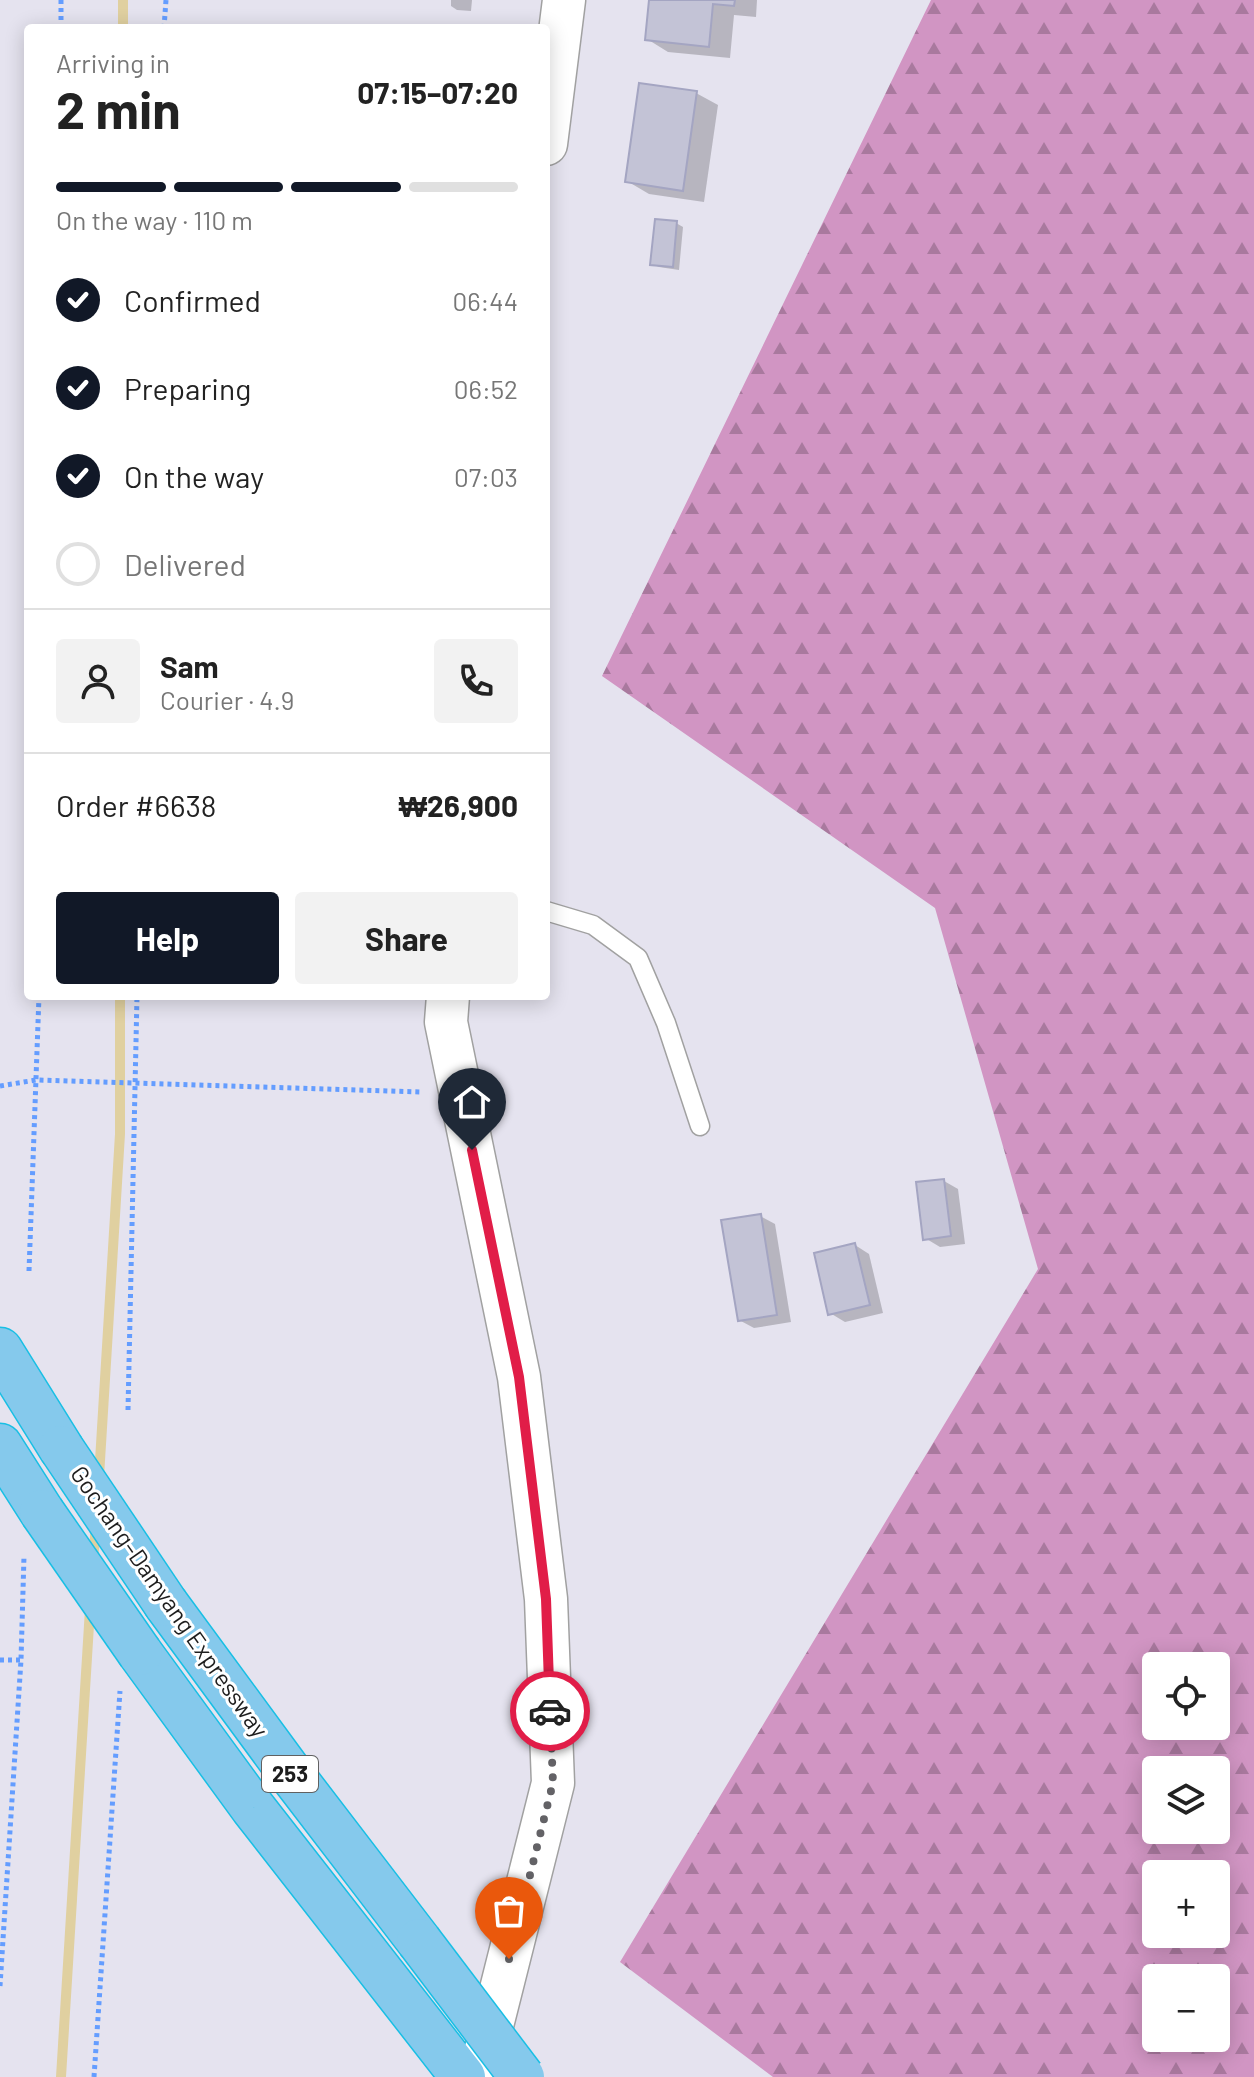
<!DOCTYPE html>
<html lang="en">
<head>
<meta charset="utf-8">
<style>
  :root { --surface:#fff; --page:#f2f2f2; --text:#222; --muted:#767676; --line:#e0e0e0; --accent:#111827 }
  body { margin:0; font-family:Barlow,sans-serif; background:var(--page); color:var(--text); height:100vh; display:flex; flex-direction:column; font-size:30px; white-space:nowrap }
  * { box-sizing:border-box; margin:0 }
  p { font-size:26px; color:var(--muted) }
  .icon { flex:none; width:44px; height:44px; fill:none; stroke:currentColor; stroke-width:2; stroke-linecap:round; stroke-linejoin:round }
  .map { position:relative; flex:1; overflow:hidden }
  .details { position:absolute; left:24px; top:24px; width:526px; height:976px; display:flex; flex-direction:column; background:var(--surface); border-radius:8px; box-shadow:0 4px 20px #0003 }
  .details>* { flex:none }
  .fabs { position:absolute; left:1142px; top:1652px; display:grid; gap:16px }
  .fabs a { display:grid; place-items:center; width:88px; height:88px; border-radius:8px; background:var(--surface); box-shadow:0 4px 20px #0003; font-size:40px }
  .pin { position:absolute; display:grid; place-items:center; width:68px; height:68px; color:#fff; margin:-82px -34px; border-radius:50% 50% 50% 0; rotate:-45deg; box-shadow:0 0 8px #0007 }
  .pin .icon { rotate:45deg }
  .courier { position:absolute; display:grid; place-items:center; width:80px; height:80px; margin:-40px; border:6px solid #e11d48; border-radius:50%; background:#fff; color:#222; box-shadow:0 2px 10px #0007 }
  .head em { font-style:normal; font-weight:700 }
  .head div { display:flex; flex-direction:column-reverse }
  .head { display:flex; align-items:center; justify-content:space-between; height:136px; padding:0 32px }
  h1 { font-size:52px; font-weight:700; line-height:60px }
  .bar { display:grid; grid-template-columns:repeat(4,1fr); gap:12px 8px; align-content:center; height:96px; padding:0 32px }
  .bar i { height:10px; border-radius:6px; background:var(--line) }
  .bar .current { background:var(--accent) }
  .bar p { grid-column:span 4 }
  .line { display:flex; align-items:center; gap:20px; padding:0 32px; border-top:2px solid var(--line) }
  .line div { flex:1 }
  .round { display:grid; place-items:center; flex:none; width:84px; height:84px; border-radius:8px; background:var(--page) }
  ol { padding:0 32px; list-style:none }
  li { display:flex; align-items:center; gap:24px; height:88px }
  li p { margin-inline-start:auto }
  li .icon { padding:8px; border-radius:50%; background:var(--accent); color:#fff; stroke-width:4 }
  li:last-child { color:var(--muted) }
  li i { width:44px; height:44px; border:4px solid var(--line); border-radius:50% }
  .button { display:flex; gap:16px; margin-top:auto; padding:16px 32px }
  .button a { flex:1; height:92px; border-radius:8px; background:var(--accent); color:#fff; font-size:32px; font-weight:700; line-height:92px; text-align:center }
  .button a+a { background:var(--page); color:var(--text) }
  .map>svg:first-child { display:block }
  .forest { fill:url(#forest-firs); fill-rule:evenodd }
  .shadow { fill:#0003 }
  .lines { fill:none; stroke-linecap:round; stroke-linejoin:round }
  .stream { stroke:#e0d0a0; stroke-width:10 }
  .building { fill:#c3c3d6; stroke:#a4a5c2; stroke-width:2 }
  .service-casing { stroke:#a1a1a1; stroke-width:21 }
  .tertiary-casing { stroke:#a1a1a1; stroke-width:45 }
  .motorway-casing { stroke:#19bfe4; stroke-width:47 }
  .path { stroke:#649dff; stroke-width:5; stroke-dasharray:4 4; stroke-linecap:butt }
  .service { stroke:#fff; stroke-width:18 }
  .tertiary { stroke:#fff; stroke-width:42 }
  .motorway { stroke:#85c9ec; stroke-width:44 }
  .motorway-bridge-casing { stroke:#19bfe4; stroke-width:47; stroke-linecap:butt }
  .motorway-bridge { stroke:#85c9ec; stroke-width:44 }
  .done { stroke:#636266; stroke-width:8; stroke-dasharray:0 14.4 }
  .route { stroke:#e11d48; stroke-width:10 }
  .labels { text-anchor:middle; stroke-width:6; stroke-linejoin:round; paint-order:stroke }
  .shield { fill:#fff; stroke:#616161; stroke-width:2 }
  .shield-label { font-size:22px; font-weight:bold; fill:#1d1d1d }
  .street-label { font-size:24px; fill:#1d1d1d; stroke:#fff }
</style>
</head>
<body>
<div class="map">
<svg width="1254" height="2077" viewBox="0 0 1254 2077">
  <defs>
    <pattern id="forest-firs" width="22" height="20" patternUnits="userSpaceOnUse" patternTransform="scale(2)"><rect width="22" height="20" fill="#d195c3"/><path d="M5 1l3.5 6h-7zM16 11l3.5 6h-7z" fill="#a9799e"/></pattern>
  </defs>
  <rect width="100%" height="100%" fill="#e5e3ef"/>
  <path class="forest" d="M931,0H1254V2077H773L620,1962L1038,1269L935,908L602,676ZM1156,1666H1216V1726H1156ZM1156,1770H1216V1830H1156ZM1156,1874H1216V1934H1156ZM1156,1978H1216V2038H1156Z"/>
  <g class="shadow">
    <path d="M451,0H472L471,11L457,10L451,6Z"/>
    <path d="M651,0H757L756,17L734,15L730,58L668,52L647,39Z"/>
    <path d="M696,93L718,105L704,202L649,194L627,181Z"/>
    <path d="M676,223L683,227L679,270L659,267L652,264Z"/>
    <path d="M944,1181L958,1189L965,1244L940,1247L925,1238Z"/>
    <path d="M760,1216L775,1224L791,1322L754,1328L739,1320Z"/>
    <path d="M855,1245L869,1254L883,1313L845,1322L830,1313Z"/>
  </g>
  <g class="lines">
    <g class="stream">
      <path d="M123,28V0"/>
      <path d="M99,1477L120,1134V996"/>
      <path d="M93,1561L96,1525"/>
      <path d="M61,2077L90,1609"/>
    </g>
  </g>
  <g class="building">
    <path d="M649,0H735L734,6L713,4L709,47L645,40Z"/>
    <path d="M639,83L697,91L683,191L625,182Z"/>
    <path d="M655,219L677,221L673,267L650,265Z"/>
    <path d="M944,1179L951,1236L923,1240L916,1182Z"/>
    <path d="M761,1214L777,1315L738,1321L721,1220Z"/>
    <path d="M855,1243L870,1305L828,1315L814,1253Z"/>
  </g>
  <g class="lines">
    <defs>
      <path id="service" d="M546,911L593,925L638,958L666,1023L700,1126"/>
      <g id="tertiary">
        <path d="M546,144L564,0"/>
        <path d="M448,996L446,1022L519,1377L546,1599L553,1783L479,2077"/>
      </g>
      <g id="motorway">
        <path d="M0,1350L61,1448"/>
        <path d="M0,1446L42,1512"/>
        <path d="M166,1604L288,1770L419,1941"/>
        <path d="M140,1653L253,1808L463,2077"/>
      </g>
    </defs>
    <use href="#service" class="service-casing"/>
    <use href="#tertiary" class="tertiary-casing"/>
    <use href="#motorway" class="motorway-casing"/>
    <g class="path">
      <path d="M61,28V0"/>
      <path d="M164,28L166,0"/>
      <path d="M0,1086L36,1080L423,1092"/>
      <path d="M29,1271L39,996"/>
      <path d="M128,1410L137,996"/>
      <path d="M0,1660H21"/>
      <path d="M0,1986L21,1660L24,1556"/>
      <path d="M94,2077L120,1691"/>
    </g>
    <use href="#service" class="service"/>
    <use href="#tertiary" class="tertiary"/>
    <use href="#motorway" class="motorway"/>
    <defs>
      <g id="motorway-bridge">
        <path d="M61,1448L166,1604"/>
        <path d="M42,1512L140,1653"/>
        <path d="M419,1941L522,2077"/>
      </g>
    </defs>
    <use href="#motorway-bridge" class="motorway-bridge-casing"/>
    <use href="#motorway-bridge" class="motorway-bridge"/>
  </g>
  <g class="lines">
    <path class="done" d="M509,1959L553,1783L550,1711"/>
    <path class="route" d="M472,1150L519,1377L546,1599L550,1711"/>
  </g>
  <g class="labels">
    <rect class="shield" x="262" y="1756" width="56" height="36" rx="6"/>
    <g class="shield-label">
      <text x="290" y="1782">253</text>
    </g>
    <g class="street-label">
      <text transform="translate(169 1602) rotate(55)" y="8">Gochang–Damyang Expressway</text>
    </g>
  </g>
</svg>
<div class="fabs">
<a><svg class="icon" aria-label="locate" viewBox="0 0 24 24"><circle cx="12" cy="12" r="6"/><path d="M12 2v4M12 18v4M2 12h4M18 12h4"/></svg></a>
<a><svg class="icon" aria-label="layers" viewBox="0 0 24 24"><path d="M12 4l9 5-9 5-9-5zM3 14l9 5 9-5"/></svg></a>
<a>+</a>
<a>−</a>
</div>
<div class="pin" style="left:509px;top:1959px;background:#ea580c"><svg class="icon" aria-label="bag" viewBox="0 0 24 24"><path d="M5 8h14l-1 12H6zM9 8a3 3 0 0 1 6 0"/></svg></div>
<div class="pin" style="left:472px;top:1150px;background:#1f2937"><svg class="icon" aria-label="home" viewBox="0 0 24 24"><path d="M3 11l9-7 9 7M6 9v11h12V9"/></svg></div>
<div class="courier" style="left:550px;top:1711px"><svg class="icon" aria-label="car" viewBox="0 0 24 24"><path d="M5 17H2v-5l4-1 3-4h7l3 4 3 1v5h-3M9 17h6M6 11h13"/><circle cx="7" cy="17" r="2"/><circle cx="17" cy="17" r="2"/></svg></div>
<section class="details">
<div class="head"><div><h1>2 min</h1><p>Arriving in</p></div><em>07:15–07:20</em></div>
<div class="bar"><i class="current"></i><i class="current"></i><i class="current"></i><i></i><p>On the way · 110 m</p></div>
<ol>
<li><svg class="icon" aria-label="check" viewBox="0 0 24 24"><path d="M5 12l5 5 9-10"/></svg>Confirmed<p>06:44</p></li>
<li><svg class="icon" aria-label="check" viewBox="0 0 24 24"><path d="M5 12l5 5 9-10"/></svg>Preparing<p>06:52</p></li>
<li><svg class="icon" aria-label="check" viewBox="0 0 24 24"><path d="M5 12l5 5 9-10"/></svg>On the way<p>07:03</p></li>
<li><i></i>Delivered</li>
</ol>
<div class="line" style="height:144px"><a class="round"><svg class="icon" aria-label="person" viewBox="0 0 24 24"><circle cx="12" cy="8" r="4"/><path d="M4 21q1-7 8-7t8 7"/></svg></a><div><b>Sam</b><p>Courier · 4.9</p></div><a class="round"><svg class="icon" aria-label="phone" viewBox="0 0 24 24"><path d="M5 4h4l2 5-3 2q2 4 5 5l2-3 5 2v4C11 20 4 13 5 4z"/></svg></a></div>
<div class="line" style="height:104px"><div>Order #6638</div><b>₩26,900</b></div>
<div class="button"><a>Help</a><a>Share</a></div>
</section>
</div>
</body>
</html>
